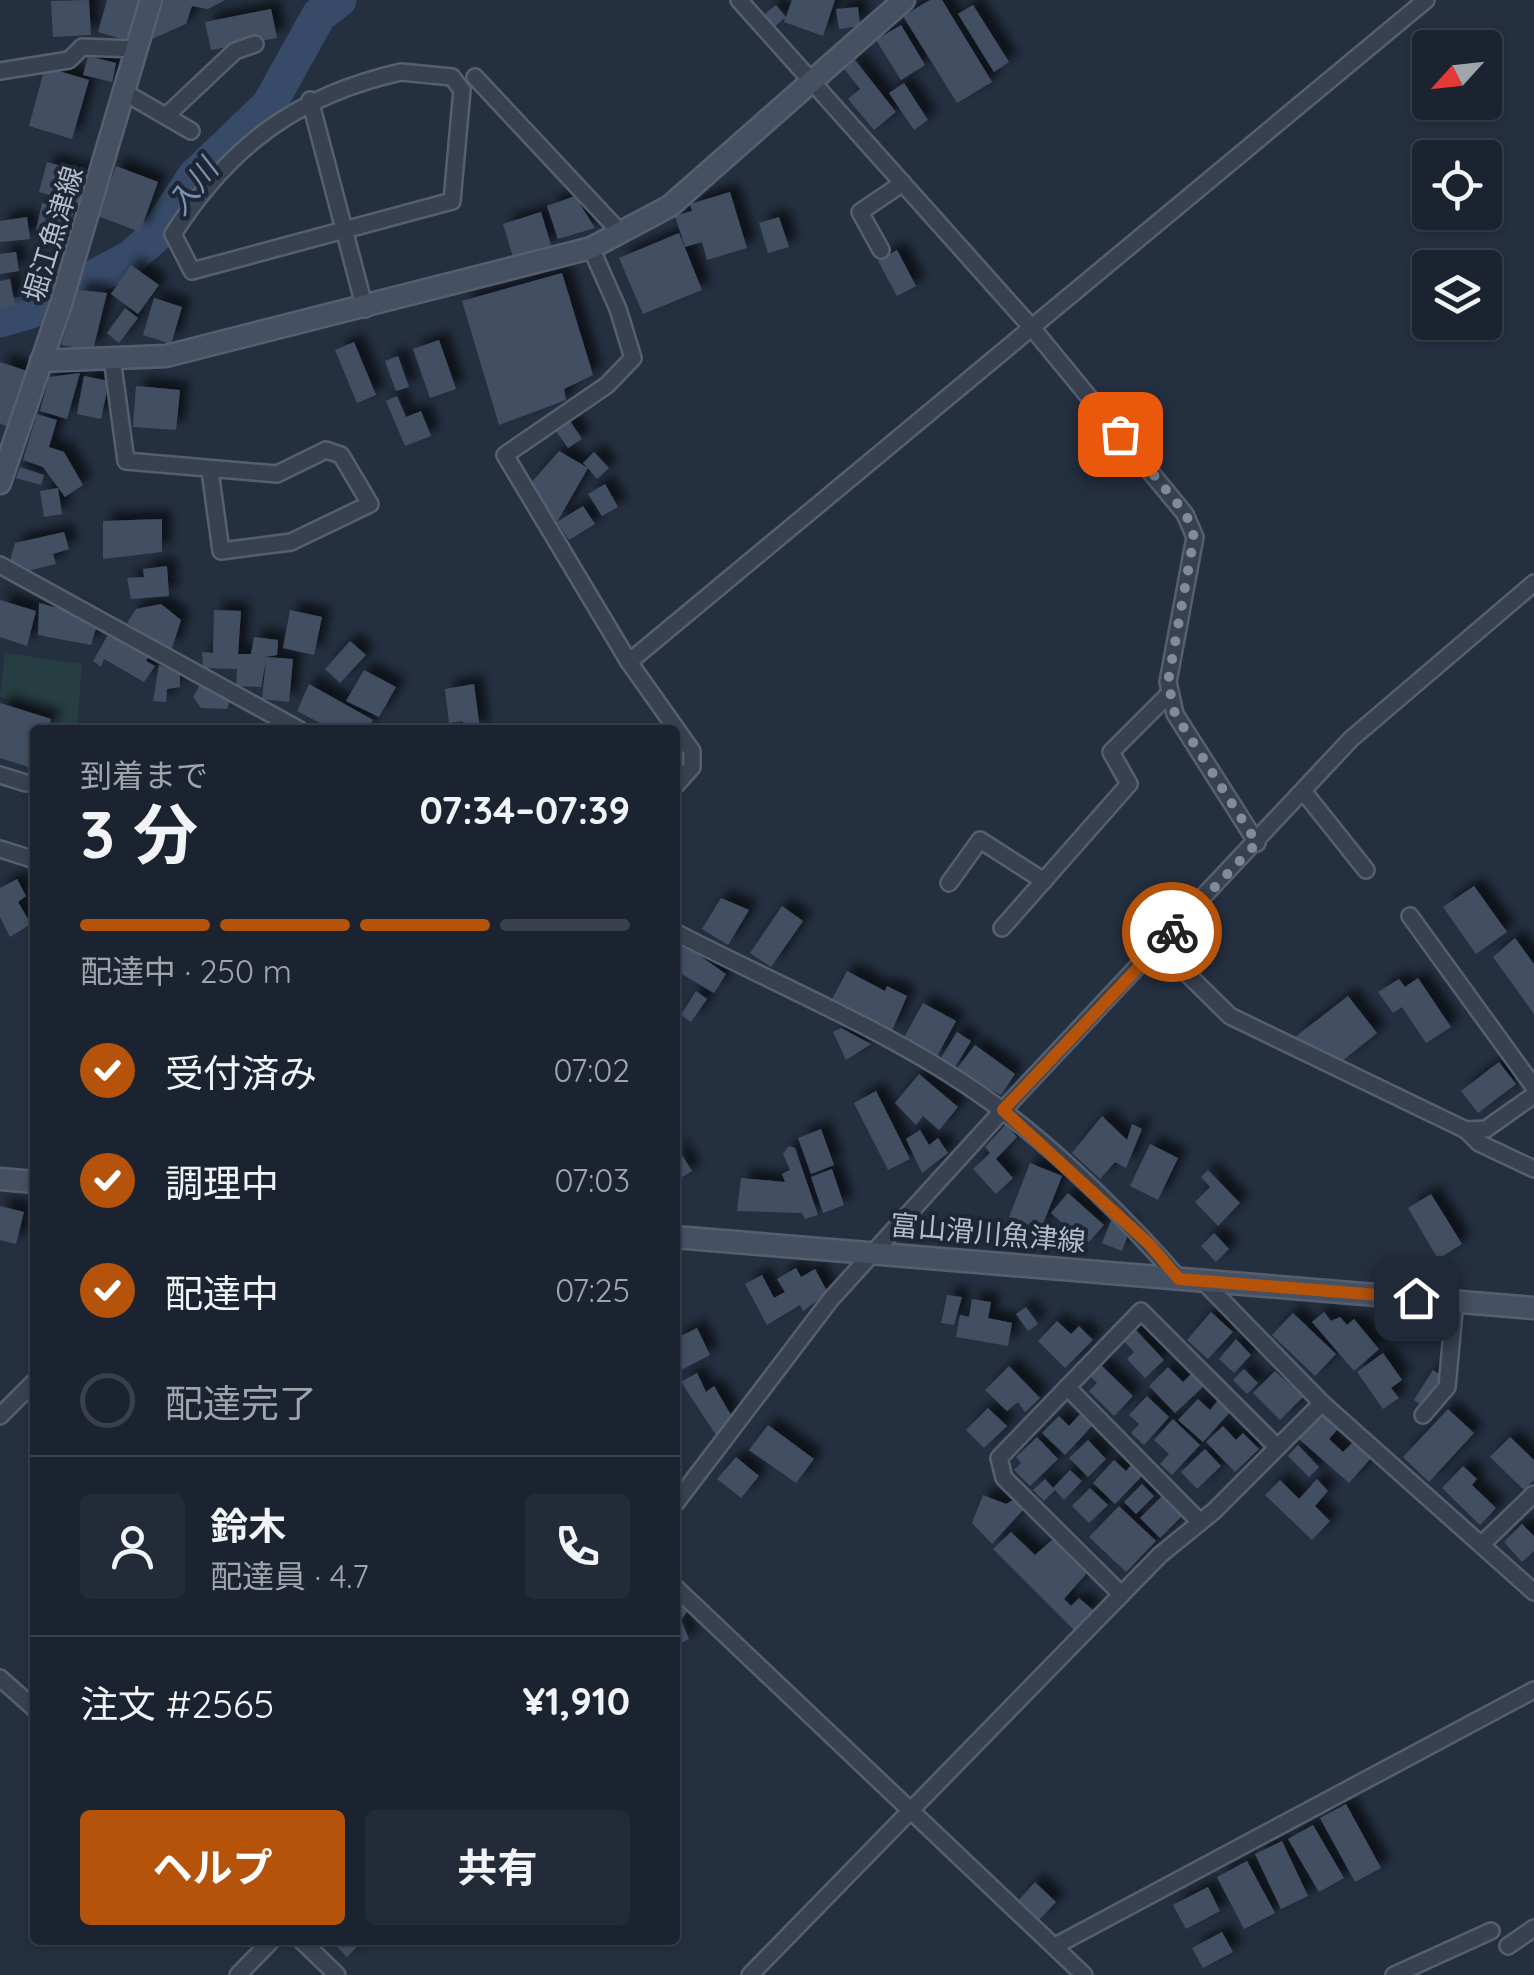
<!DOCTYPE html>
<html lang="ja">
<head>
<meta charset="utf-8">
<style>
  :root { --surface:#1b2330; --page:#242b38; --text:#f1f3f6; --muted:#a0a4ab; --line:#39404c; --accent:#b45309 }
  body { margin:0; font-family:Quicksand,"Noto Sans JP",sans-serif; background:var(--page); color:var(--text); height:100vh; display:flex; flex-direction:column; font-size:38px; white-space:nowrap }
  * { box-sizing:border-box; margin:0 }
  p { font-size:32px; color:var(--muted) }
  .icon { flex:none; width:55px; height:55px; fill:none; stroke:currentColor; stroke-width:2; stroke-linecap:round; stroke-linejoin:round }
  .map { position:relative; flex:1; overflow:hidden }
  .drawer { position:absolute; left:30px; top:725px; width:650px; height:1220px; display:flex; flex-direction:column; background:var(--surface); border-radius:10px; box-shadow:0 2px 8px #0004,0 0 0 2px var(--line) }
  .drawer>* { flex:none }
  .needle { width:65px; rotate:243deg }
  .buttons { position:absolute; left:1412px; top:30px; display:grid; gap:20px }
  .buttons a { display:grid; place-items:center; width:90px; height:90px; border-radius:10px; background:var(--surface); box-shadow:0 2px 8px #0004,0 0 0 2px var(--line); font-size:50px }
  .pin { position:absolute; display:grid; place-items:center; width:85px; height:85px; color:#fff; margin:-42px; border-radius:20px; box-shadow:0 5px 15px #0006 }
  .courier { position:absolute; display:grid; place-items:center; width:100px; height:100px; margin:-50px; border:8px solid #b45309; border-radius:50%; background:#fff; color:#222; box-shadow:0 2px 12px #0007 }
  .head em { font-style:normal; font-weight:700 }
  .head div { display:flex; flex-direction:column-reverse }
  .head { display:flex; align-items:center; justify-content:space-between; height:170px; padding:0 50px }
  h1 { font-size:65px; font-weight:700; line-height:75px }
  .bar { display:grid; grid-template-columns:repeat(4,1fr); gap:15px 10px; align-content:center; height:120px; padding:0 50px }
  .bar i { height:12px; border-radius:8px; background:var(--line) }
  .bar .selected { background:var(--accent) }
  .bar p { grid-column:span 4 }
  .line { display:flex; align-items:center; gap:25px; padding:0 50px; border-top:2px solid var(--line) }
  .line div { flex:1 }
  .round { display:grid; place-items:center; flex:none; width:105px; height:105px; border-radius:10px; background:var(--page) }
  ol { padding:0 50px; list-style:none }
  li { display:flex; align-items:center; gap:30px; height:110px }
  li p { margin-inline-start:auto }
  li .icon { padding:10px; border-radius:50%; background:var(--accent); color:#fff; stroke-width:4 }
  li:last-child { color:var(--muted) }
  li i { width:55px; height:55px; border:5px solid var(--line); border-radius:50% }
  .button { display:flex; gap:20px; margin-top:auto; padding:20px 50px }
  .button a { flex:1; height:115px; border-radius:10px; background:var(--accent); color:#fff; font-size:40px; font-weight:700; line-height:115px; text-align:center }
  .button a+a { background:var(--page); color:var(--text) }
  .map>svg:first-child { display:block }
  .green { fill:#263d41 }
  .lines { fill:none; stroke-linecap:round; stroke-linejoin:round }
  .river { stroke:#374a68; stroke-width:35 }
  .building { fill:#434f62; filter:url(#shadow) }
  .street-casing { stroke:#565f6e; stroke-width:20 }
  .secondary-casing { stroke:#565f6e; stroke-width:25 }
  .street { stroke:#384150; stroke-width:15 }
  .secondary { stroke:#465063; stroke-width:20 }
  .done { stroke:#828b9a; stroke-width:10; stroke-dasharray:0 18 }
  .route { stroke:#b45309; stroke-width:12 }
  .labels { text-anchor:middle; stroke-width:8; stroke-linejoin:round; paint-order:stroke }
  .street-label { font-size:28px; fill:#b5bccb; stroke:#1d2635 }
  .water-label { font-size:30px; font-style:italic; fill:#7b91b3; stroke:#1d2635 }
</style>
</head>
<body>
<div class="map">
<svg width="1534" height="1975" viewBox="0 0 1534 1975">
  <defs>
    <filter id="shadow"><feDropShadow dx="9" dy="-9" stdDeviation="5" flood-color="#0009"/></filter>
  </defs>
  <rect width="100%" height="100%" fill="#242f40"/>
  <path class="green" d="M5,653L82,664L77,728L82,730H51L54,715L0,697Z"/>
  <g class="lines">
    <path class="river" d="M0,320L28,312L130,258L156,235L195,176L269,105L319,15L339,0"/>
  </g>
  <g class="building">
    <path d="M89,0L91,35L53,37L51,1Z"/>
    <path d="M107,0H141L129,41L98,32Z"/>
    <path d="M164,0H225L208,9L192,6L186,24L152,39Z"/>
    <path d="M792,0H835L823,36L784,22L785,18L774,27L765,14L776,5L786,17Z"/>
    <path d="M930,0H942L992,82L957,103L903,16Z"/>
    <path d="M973,5L1009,62L994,72L958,14Z"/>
    <path d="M858,7L860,26L839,29L836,9Z"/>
    <path d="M271,9L277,38L211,50L205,22Z"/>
    <path d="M901,25L925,65L901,80L876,40Z"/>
    <path d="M88,56L116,63L112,82L83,75Z"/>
    <path d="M855,60L896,112L874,130L848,99L860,89L844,69Z"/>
    <path d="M45,67L89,80L72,139L29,126Z"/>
    <path d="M904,83L928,120L914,130L889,93Z"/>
    <path d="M47,162L86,173L78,203L39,192Z"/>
    <path d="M116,166L158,182L140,232L98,216Z"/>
    <path d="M730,192L747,248L707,260L702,242L685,247L675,216L692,211L690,204Z"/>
    <path d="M575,196L595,228L558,239L547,206Z"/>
    <path d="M42,203L74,211L67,239L36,231Z"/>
    <path d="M541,212L551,245L513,257L503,224Z"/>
    <path d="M27,217L30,239L0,242V221Z"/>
    <path d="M779,217L789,247L768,253L759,223Z"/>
    <path d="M679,233L702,290L643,314L619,258Z"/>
    <path d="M897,250L916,286L897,296L878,261Z"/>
    <path d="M16,252L19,271L0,274V254Z"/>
    <path d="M131,265L159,285L138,314L111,294Z"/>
    <path d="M562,273L593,375L564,389L566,400L499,425L462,301Z"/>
    <path d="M10,279L15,305L0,308V281Z"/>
    <path d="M78,290L107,293L93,350L61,345Z"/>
    <path d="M154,298L182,307L171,344L143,335Z"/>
    <path d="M125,308L138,318L119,343L107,333Z"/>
    <path d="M439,340L456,389L430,398L413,349Z"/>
    <path d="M354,342L376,395L357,403L335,350Z"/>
    <path d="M398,356L409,387L396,391L385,361Z"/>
    <path d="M0,362L27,371L9,427L0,424Z"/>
    <path d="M80,373L67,419L40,411L49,377Z"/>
    <path d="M84,376L109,381L101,419L77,414Z"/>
    <path d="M136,386L180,390L176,430L133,427Z"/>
    <path d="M397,396L406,417L421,411L431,436L405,446L386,401Z"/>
    <path d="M37,414L57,420L49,447L64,452L83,485L65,497L43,467L23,460Z"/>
    <path d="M570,421L582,439L568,448L556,431Z"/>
    <path d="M559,451L588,468L583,463L594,452L609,468L597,479L588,468L557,522L583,506L595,524L569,540L531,483Z"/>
    <path d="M20,467L44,475L41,485L16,478Z"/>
    <path d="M605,484L618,507L602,516L588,494Z"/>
    <path d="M58,488L62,514L44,517L40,491Z"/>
    <path d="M162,519V552L103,559V521Z"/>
    <path d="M64,532L69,549L53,554L56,564L27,571L10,561L15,543Z"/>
    <path d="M167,566L169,596L131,599L127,578L144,577L143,569Z"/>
    <path d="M0,600L36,611L27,646L0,637Z"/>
    <path d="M39,603L73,612L97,625L91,645L38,635Z"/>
    <path d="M161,604L181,620L171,651L127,623L136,609Z"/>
    <path d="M214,610L241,611L238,654H251L254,637L278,640L277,655L265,657L293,659L289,702L262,699L266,661L261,687L236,686L237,669L203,668L202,652L213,653Z"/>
    <path d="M290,610L322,617L314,655L283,648Z"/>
    <path d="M109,633L149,656L146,661L155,666L144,682L104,659L101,667L93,661Z"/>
    <path d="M350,641L366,655L340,683L325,669Z"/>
    <path d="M159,665L180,674V687L167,689L166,702L153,701Z"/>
    <path d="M364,670L396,687L379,717L346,701Z"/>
    <path d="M201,683L230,701L227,709L201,708L193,697Z"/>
    <path d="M309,684L373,720L367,730H333L297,711Z"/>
    <path d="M474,684L480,730H464L463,721L449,723L445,689Z"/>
    <path d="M0,703L51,719L48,730H35V769L0,758Z"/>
    <path d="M17,879L26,896L18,902L31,924L10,937L0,917V888Z"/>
    <path d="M1474,886L1507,932L1476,954L1443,907Z"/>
    <path d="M721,898L749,910L728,945L702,929Z"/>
    <path d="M782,906L803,921L771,967L750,953Z"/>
    <path d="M1515,938L1534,964V1014L1493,957Z"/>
    <path d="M679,941L726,974L714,993L675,970Z"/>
    <path d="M847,971L885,991L887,986L907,996L891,1033L831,1001Z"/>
    <path d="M1418,978L1451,1027L1426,1043L1402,1007L1393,1013L1378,992L1399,979L1405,987Z"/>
    <path d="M696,991L707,999L691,1022L681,1015Z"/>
    <path d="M1348,996L1377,1033L1341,1062L1295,1037Z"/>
    <path d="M923,1003L956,1021L935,1060L902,1041Z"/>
    <path d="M841,1028L871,1044L846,1060L833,1032Z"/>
    <path d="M957,1032L971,1041L953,1070L939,1061Z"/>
    <path d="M975,1045L1015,1074L1001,1095L955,1071Z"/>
    <path d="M1499,1062L1516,1084L1478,1113L1461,1091Z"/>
    <path d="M919,1074L958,1107L939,1130L923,1116L916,1125L895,1103Z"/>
    <path d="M876,1091L910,1159L888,1170L854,1103Z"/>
    <path d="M1102,1116L1127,1140L1132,1124L1142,1129L1126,1168L1115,1162L1100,1179L1072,1153Z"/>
    <path d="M1006,1124L1017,1137L996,1159L1013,1178L996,1194L973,1169L990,1153L985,1147Z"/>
    <path d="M821,1129L834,1165L811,1174L798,1138Z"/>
    <path d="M920,1130L929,1145L938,1138L948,1153L922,1173L906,1139Z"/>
    <path d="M675,1144L692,1171L675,1182Z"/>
    <path d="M1150,1144L1178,1158L1158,1200L1130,1186Z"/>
    <path d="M789,1146L795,1148L818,1215L805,1219L802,1213L737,1211L741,1178L785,1182L782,1174L790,1170L783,1154Z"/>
    <path d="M1030,1163L1062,1176L1041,1229L1009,1217Z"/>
    <path d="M832,1169L844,1205L823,1213L811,1177Z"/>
    <path d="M1208,1170L1240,1203L1218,1226L1195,1202L1210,1187L1201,1177Z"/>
    <path d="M1068,1193L1104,1225L1087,1244L1051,1213Z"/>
    <path d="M1431,1194L1462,1244L1438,1259L1408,1208Z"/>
    <path d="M0,1206L24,1212L16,1244L0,1240Z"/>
    <path d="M1111,1221L1130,1229L1122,1251L1102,1243Z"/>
    <path d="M1214,1233L1229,1249L1216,1262L1201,1246Z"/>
    <path d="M796,1268L801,1277L815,1269L828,1293L803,1311L800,1305L767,1325L745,1284L762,1275L774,1298L785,1292L777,1279Z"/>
    <path d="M947,1295L962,1297L954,1325L941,1323Z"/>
    <path d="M972,1299L991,1302L988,1318L1012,1323L1008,1346L956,1337L960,1315L969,1317Z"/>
    <path d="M1026,1307L1038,1324L1028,1331L1016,1314Z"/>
    <path d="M1211,1312L1233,1332L1208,1359L1187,1340Z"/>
    <path d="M1324,1312L1331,1321L1340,1317L1347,1325L1354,1319L1379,1349L1354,1371L1312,1322Z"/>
    <path d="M1293,1313L1336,1354L1315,1376L1272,1335Z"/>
    <path d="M1057,1321L1071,1334L1079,1326L1093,1340L1065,1368L1038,1341Z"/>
    <path d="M697,1328L710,1355L677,1372L675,1339Z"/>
    <path d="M1134,1328L1164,1360L1145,1378L1127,1359L1134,1352L1122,1339Z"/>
    <path d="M1236,1339L1251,1355L1234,1373L1219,1359Z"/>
    <path d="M1383,1353L1402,1380L1391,1388L1399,1398L1383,1409L1357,1372Z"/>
    <path d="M1101,1365L1133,1396L1114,1416L1089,1391L1097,1383L1090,1376Z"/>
    <path d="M1009,1366L1040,1398L1025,1412L1018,1402L1007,1411L985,1390Z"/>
    <path d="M1168,1367L1183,1382L1192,1373L1204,1386L1175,1413L1149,1386Z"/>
    <path d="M1244,1369L1258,1383L1247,1394L1233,1380Z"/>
    <path d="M1433,1370L1442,1376L1423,1406L1414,1400Z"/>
    <path d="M1275,1371L1303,1397L1280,1420L1253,1393Z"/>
    <path d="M697,1373L706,1392L714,1386L731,1415L716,1435L681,1382Z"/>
    <path d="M1147,1396L1169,1417L1144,1445L1131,1433L1139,1424L1129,1415Z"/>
    <path d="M1198,1399L1210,1410L1219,1399L1231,1411L1203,1442L1178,1420Z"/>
    <path d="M988,1408L1007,1426L984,1448L966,1430Z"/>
    <path d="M1448,1409L1474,1433L1429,1482L1403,1457Z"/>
    <path d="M1080,1414L1092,1426L1065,1455L1042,1433L1059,1416L1069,1426Z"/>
    <path d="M1323,1415L1338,1429L1329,1439L1343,1452L1353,1442L1371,1458L1349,1483L1299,1439Z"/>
    <path d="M1173,1419L1200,1445L1172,1475L1160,1464L1169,1454L1154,1440Z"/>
    <path d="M768,1425L814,1459L796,1483L749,1450Z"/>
    <path d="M1223,1426L1236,1440L1243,1433L1259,1449L1235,1472L1206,1442Z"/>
    <path d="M1037,1437L1058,1459L1030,1486L1014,1470L1021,1463L1016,1457Z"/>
    <path d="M1510,1437L1534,1460V1480L1524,1490L1490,1457Z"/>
    <path d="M1088,1440L1106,1459L1088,1477L1069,1458Z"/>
    <path d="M1298,1445L1319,1467L1309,1477L1288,1456Z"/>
    <path d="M1205,1449L1221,1466L1197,1489L1181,1472Z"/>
    <path d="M736,1457L759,1476L741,1498L717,1479Z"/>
    <path d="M1114,1460L1126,1471L1132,1464L1143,1475L1115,1504L1093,1483Z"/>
    <path d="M1463,1466L1477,1479L1472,1485L1496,1508L1480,1525L1442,1488Z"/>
    <path d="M1070,1470L1082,1481L1064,1500L1055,1490L1044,1501L1033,1490L1045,1479L1053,1488Z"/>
    <path d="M1317,1479L1328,1491L1315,1506L1330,1521L1312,1540L1265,1495L1280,1480L1299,1499Z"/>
    <path d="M1142,1484L1154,1496L1136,1514L1124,1502Z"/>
    <path d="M1090,1488L1108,1505L1089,1523L1072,1506Z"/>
    <path d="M983,1495L1006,1504L1015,1499L1023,1510L992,1544L972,1523Z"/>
    <path d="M1162,1496L1182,1516L1160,1538L1140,1518Z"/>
    <path d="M1119,1506L1156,1541L1126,1572L1089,1537Z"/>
    <path d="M1522,1524L1534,1536V1551L1522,1562L1504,1542Z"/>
    <path d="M1011,1532L1035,1555L1053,1539L1087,1573L1064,1599L1071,1606L1079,1598L1093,1610L1074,1630L993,1549Z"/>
    <path d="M675,1595L688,1610L681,1620L689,1639L675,1647Z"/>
    <path d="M1346,1804L1381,1868L1355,1882L1320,1818Z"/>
    <path d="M1313,1825L1344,1878L1319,1892L1288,1839Z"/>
    <path d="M1282,1841L1308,1896L1281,1909L1255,1854Z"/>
    <path d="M1247,1861L1275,1913L1244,1929L1217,1877Z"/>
    <path d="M1035,1882L1056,1902L1039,1920L1018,1901Z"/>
    <path d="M1208,1887L1220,1911L1186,1929L1173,1905Z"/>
    <path d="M1222,1932L1233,1952L1203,1968L1192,1948Z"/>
    <path d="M330,1940H364L347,1957Z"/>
  </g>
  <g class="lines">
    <defs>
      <g id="street">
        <path d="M739,0L1033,329L1185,514L1195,537L1168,682L1175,714L1257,843"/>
        <path d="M0,71L69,60L82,47L136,49"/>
        <path d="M401,72L452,77L462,90L452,201L192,271L173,234C230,145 298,95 401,72Z"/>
        <path d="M475,77L620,232"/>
        <path d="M124,92L191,131"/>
        <path d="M310,100L365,309"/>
        <path d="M166,116L235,51L255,44"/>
        <path d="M591,248L618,309L633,358L607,385L505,455L629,662L692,751V767L675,786"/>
        <path d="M881,250L860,212L903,183"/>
        <path d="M112,358L126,461L277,474L326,450L341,455L370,504L291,542L221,551L210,471"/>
        <path d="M0,565L300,730"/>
        <path d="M629,662L1426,0"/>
        <path d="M0,775L26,783"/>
        <path d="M1303,791L1366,870"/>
        <path d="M0,849L35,860"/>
        <path d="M949,883L980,840L1044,881"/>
        <path d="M1410,916L1534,1087"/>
        <path d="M1002,928L1129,784L1111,752L1170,693"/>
        <path d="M675,932C784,989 904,1036 1003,1111C1059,1153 1133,1225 1179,1279"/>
        <path d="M1159,946L1230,1016L1466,1130L1486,1129L1534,1095"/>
        <path d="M1466,1130L1479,1143L1534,1169"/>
        <path d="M1203,1281L1322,1403L1534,1592"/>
        <path d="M1067,1387L1200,1522"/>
        <path d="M1423,1415L1447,1387L1455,1301"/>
        <path d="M0,1416L35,1381"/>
        <path d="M675,1504L831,1299L1003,1110L1351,739L1534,583"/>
        <path d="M1482,1544L1534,1494"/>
        <path d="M675,1587L1084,1975"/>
        <path d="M1121,1594L1004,1478L999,1458L1141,1311L1277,1447"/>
        <path d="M0,1678L35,1709"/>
        <path d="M301,1940L337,1975"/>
        <path d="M1055,1946L1534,1690"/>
        <path d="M1508,1946L1534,1928"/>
        <path d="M238,1975L272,1940"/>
        <path d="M750,1975L1160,1555L1214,1511L1322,1403"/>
        <path d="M1394,1975L1491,1931"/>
      </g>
      <g id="secondary">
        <path d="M41,361L166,356L591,248L670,206L904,0"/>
        <path d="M0,483L60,307L151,0"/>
        <path d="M0,1179L35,1182"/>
        <path d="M675,1237L1534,1308"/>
      </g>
    </defs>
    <use href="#street" class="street-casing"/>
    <use href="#secondary" class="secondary-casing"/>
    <use href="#street" class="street"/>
    <use href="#secondary" class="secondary"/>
  </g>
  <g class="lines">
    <path class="done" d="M1120,434L1186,514L1194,537L1168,682L1175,714L1257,843L1172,932"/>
    <path class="route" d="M1172,932L1003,1110L1149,1244L1179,1279L1416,1298"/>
  </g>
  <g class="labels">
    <g class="street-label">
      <text transform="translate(53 234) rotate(-73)" y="10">堀江魚津線</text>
      <text transform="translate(988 1233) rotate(5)" y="10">富山滑川魚津線</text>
    </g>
    <g class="water-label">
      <text transform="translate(193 187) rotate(-52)" y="10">入川</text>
    </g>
  </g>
</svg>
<div class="buttons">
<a><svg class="needle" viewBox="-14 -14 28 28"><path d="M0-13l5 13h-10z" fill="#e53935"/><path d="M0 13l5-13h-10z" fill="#a0a4ab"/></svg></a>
<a><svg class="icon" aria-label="locate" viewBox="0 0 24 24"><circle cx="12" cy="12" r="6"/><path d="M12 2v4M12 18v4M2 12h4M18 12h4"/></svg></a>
<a><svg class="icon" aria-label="layers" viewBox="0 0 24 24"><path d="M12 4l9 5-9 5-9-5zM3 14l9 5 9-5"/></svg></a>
</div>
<div class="pin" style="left:1120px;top:434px;background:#ea580c"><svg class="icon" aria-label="bag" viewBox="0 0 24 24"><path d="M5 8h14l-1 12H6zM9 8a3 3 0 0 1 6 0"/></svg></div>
<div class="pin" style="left:1416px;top:1298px;background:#1f2937"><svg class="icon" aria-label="home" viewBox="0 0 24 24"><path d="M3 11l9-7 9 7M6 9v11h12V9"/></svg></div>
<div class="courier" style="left:1172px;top:932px"><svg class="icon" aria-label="bike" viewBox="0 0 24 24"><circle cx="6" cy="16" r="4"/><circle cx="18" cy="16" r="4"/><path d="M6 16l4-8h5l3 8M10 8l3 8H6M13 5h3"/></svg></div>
<section class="drawer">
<div class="head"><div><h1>3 分</h1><p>到着まで</p></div><em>07:34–07:39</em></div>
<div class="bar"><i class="selected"></i><i class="selected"></i><i class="selected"></i><i></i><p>配達中 · 250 m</p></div>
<ol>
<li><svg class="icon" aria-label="check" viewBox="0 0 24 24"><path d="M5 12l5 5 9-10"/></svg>受付済み<p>07:02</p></li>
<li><svg class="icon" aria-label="check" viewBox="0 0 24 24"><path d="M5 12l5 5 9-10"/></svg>調理中<p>07:03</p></li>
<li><svg class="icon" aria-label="check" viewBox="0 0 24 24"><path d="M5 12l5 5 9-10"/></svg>配達中<p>07:25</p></li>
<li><i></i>配達完了</li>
</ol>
<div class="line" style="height:180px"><a class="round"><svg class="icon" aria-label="person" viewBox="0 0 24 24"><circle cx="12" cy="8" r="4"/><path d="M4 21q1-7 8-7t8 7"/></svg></a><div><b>鈴木</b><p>配達員 · 4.7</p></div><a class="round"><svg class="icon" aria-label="phone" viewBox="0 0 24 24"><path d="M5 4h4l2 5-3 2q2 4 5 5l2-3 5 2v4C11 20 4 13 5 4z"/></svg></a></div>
<div class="line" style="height:130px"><div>注文 #2565</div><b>¥1,910</b></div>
<div class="button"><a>ヘルプ</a><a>共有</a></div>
</section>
</div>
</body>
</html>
